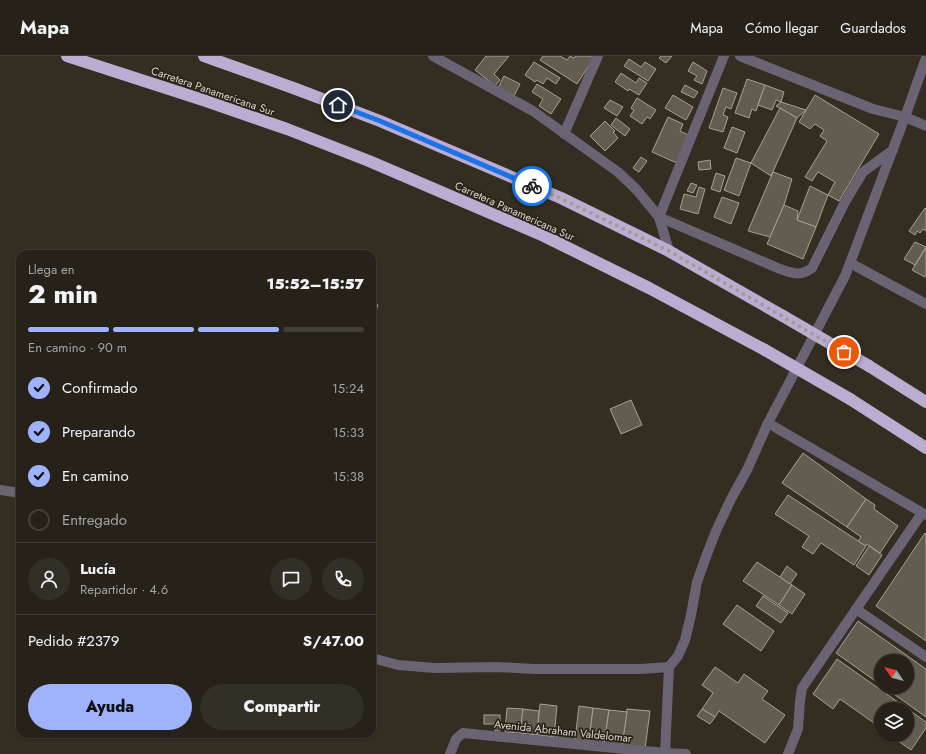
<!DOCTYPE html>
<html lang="es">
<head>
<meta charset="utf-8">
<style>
  :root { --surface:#26221a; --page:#322f27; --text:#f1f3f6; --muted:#a4a4a2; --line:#423f39; --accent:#9fb3fd }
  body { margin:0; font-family:Jost,sans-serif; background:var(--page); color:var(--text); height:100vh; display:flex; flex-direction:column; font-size:15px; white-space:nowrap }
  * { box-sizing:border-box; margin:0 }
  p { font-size:13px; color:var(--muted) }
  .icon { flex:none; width:22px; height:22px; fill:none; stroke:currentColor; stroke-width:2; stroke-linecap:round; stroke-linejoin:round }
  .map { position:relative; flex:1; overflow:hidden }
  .side { position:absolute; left:16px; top:194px; width:360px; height:488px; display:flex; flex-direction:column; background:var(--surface); border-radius:12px; box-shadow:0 1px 3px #0004,0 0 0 1px var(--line) }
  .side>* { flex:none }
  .needle { width:26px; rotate:305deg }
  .controls { position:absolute; left:874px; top:598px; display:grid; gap:8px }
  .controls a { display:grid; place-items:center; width:40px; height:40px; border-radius:50%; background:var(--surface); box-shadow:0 1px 3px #0004,0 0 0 1px var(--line); font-size:20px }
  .pin { position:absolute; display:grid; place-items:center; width:34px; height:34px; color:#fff; margin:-17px; border:2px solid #fff; border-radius:50%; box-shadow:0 1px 4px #0007 }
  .courier { position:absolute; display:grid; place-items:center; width:40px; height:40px; margin:-20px; border:3px solid #1a73e8; border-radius:50%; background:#fff; color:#222; box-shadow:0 1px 5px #0007 }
  .headline em { font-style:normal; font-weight:800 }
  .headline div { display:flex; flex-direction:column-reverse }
  .headline { display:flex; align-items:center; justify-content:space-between; height:68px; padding:0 12px }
  h1 { font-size:26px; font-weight:800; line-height:30px }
  .bar { display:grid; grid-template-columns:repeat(4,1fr); gap:6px 4px; align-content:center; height:48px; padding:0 12px }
  .bar i { height:5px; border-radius:3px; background:var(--line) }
  .bar .on { background:var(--accent) }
  .bar p { grid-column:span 4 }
  .line { display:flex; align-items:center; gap:10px; padding:0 12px; border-top:1px solid var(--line) }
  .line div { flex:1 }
  .round { display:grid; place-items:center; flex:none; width:42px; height:42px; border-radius:21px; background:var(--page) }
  ol { padding:0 12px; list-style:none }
  li { display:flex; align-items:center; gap:12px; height:44px }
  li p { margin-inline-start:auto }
  li .icon { padding:4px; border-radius:50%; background:var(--accent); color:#111; stroke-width:4 }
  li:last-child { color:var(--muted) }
  li i { width:22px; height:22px; border:2px solid var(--line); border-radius:50% }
  .button { display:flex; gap:8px; margin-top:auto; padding:8px 12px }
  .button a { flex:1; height:46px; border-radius:24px; background:var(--accent); color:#111; font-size:16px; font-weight:800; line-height:46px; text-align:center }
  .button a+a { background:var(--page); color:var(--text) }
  header { display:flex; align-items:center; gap:24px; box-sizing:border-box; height:56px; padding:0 20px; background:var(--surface); border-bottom:1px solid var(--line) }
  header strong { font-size:19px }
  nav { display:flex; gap:22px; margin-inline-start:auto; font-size:14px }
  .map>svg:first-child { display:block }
  .building { fill:#635c50; stroke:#a7a093 }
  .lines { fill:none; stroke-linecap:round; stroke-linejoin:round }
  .street { stroke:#696373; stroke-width:10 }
  .highway { stroke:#bbacd2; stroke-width:12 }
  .highway-bridge { stroke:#bbacd2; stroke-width:12 }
  .done { stroke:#a19c94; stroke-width:4; stroke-dasharray:0 7.2 }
  .route { stroke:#1a73e8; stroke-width:5 }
  .labels { text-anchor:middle; stroke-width:3.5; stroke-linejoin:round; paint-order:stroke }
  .street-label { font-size:11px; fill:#dcd8d1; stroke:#292318 }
</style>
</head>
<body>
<header>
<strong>Mapa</strong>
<nav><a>Mapa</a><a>Cómo llegar</a><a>Guardados</a></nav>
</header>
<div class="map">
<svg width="926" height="698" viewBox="0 0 926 698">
  <rect width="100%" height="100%" fill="#332d22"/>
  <g class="building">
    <path d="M486,0H509L494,18L500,24L495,30L475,14Z"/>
    <path d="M543,0H560L567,4L570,0L574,2L576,0H595L577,28L540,4Z"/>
    <path d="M661,0H672L666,7L659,2Z"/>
    <path d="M629,3L641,11L645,6L656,13L648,25L624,10Z"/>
    <path d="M534,6L560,22L556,28L547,22L543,28L537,24L535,26L525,19Z"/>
    <path d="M693,6L707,15L702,28L694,24L697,20L688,15Z"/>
    <path d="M621,17L636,27L639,22L647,27L639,39L629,33L628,35L615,26Z"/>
    <path d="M504,20L520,28L514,40L498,32Z"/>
    <path d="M747,23L765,29L756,55L752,53L749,62L735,57Z"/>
    <path d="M537,28L561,43L551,58L539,50L543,43L532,36Z"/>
    <path d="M685,29L698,36L694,42L681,36Z"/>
    <path d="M765,29L784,36L781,46L776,44L772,54L758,49Z"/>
    <path d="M723,32L737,37L731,53L726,51L723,59L728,61L723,76L709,72Z"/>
    <path d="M673,39L693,51L686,64L665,52Z"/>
    <path d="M815,39L879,78L839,145L828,139L835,126L818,116L812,125L805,121L827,85L820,80L824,74L815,68L810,73L799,66Z"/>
    <path d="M637,42L656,54L650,63L647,61L642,68L630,60L634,54L631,52Z"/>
    <path d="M610,44L623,51L617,60L604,52Z"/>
    <path d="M781,46L806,54L797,62L776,50Z"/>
    <path d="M780,52L797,62L771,120L751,107Z"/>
    <path d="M668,61L683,68L680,75L690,80L677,107L652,96Z"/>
    <path d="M616,62L630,73L625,80L611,69Z"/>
    <path d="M605,65L615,75L613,76L618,82L605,95L590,80Z"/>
    <path d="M732,71L745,76L737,97L724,92Z"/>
    <path d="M641,101L647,105L639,116L633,112Z"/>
    <path d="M736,102L751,107L739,140L724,134Z"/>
    <path d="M710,104L711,113L699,114L698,106Z"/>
    <path d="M773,116L792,123L784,149L770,181L748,175Z"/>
    <path d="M716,117L725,120L720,136L711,133Z"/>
    <path d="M691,127L697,129L693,137L687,135Z"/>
    <path d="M810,130L828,139L816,171L797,164Z"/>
    <path d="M699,131L705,133L698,158L680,153L684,138L696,141Z"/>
    <path d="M722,141L739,147L731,168L714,161Z"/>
    <path d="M784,149L798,155L797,164L816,171L803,203L767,188Z"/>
    <path d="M925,152L926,153V175L923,173L920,177L917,175L915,179L909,175Z"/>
    <path d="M915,186L926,191L915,209L904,203Z"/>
    <path d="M926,192V219L925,221L912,214Z"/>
    <path d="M372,247L378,249L375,257L372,256Z"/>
    <path d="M631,344L642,369L621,378L610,353Z"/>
    <path d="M803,397L866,443L847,471L782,427Z"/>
    <path d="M788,439L866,490L854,509L821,487L813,498L802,491L809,480L775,458Z"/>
    <path d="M866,443L875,449L874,453L898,470L880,497L867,488L866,490L858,485L861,481L847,471Z"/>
    <path d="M925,477L926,478V585L876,550Z"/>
    <path d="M869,490L882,499L869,519L856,510Z"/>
    <path d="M757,506L792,529L779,549L743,525Z"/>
    <path d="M787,510L797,518L790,528L780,521Z"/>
    <path d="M792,529L805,538L792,558L779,549Z"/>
    <path d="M763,540L788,557L781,567L756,550Z"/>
    <path d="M737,549L774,575L761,595L723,568Z"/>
    <path d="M858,565L926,613V661L884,631H907V605H881V629L836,597Z"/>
    <path d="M837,603L926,666V672L911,694L890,679H907V653H881V672L840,643L833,653L813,638Z"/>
    <path d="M715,611L738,627L744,618L768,635L762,643L785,659L765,687L719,655L715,661L702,653L713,637L702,629Z"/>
    <path d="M540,648L557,650L554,681L537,679Z"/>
    <path d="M579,650L593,652L589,686L575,684Z"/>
    <path d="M507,652L523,653L520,677L505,676Z"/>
    <path d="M593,652L609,654L604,688L589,686Z"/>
    <path d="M523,653L539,655L537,679L520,677Z"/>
    <path d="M627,653L650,655L645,693L622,690Z"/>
    <path d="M702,653L715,661L710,668L697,660Z"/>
    <path d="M609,654L627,656L622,690L604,688Z"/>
    <rect x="484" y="659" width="16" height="9"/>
    <path d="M500,671V675H495V672Z"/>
    <path d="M557,675L576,677L575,684L556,682Z"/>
  </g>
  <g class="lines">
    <g class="street">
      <path d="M433,0L533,55L618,116L636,133L659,161L669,195"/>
      <path d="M724,0L659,161L780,213C793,217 800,221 812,212L845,146L863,116L893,94"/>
      <path d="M740,0L873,53L905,61L926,70"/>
      <path d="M564,78L598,0"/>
      <path d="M850,207L926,248"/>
      <path d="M768,367L926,459"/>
      <path d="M0,434L20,437"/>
      <path d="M856,553L926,601"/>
      <path d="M372,602L398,609L435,612L497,611L534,613H641L669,611"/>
      <path d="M450,698L456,683L463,677L665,697L686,698"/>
      <path d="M665,698L669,611L678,600L685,584L691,559L697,526L707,498L716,475L731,443L747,414L768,367L845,220L850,207L905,61L926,2"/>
      <path d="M788,698L798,673L800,645L802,632L922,457"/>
    </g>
    <g class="highway">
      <path d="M67,0L206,45L287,73L369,105L544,180L649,232L765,294"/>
      <path d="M204,0L296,33L380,65L561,142L667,194L783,260"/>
      <path d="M869,310L926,346"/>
      <path d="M850,343L926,392"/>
    </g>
    <g class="highway-bridge">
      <path d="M783,260L869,310"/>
      <path d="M765,294L850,343"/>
    </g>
  </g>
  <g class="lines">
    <path class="done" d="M532,130L560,142L669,195L844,296"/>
    <path class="route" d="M338,49L380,65L532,130"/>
  </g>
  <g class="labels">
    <g class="street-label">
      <text transform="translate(213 35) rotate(19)" y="4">Carretera Panamericana Sur</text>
      <text transform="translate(515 155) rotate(24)" y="4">Carretera Panamericana Sur</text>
      <text transform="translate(563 675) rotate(6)" y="4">Avenida Abraham Valdelomar</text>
    </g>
  </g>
</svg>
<div class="controls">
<a><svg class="needle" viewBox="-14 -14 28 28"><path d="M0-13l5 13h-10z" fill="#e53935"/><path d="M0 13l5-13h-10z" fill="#a4a4a2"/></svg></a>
<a><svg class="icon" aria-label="layers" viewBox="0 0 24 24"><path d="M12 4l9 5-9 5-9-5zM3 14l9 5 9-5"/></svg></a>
</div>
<div class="pin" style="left:844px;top:296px;background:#ea580c"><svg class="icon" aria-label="bag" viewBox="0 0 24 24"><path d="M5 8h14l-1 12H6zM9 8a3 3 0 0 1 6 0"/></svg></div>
<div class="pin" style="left:338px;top:49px;background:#1f2937"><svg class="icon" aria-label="home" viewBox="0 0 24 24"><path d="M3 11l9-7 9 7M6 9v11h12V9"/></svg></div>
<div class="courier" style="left:532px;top:130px"><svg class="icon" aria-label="bike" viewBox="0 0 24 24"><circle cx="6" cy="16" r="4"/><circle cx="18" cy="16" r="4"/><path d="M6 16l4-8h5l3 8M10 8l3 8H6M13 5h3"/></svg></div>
<section class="side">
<div class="headline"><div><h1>2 min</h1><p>Llega en</p></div><em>15:52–15:57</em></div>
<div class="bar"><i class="on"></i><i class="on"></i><i class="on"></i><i></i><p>En camino · 90 m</p></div>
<ol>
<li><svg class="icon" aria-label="check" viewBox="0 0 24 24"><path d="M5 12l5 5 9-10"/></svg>Confirmado<p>15:24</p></li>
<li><svg class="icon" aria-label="check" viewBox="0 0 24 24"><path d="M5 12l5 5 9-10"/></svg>Preparando<p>15:33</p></li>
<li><svg class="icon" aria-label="check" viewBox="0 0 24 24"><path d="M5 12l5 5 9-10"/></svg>En camino<p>15:38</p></li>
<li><i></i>Entregado</li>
</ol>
<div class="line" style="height:72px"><a class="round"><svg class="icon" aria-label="person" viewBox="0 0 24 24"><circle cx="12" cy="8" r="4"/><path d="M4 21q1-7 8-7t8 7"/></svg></a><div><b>Lucía</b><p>Repartidor · 4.6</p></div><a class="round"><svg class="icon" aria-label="chat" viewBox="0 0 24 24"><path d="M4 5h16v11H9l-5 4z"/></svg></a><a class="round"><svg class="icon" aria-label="phone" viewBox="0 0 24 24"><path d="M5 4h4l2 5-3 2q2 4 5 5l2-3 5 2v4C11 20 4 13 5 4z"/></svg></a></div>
<div class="line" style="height:52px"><div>Pedido #2379</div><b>S/47.00</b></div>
<div class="button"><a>Ayuda</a><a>Compartir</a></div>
</section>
</div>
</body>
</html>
